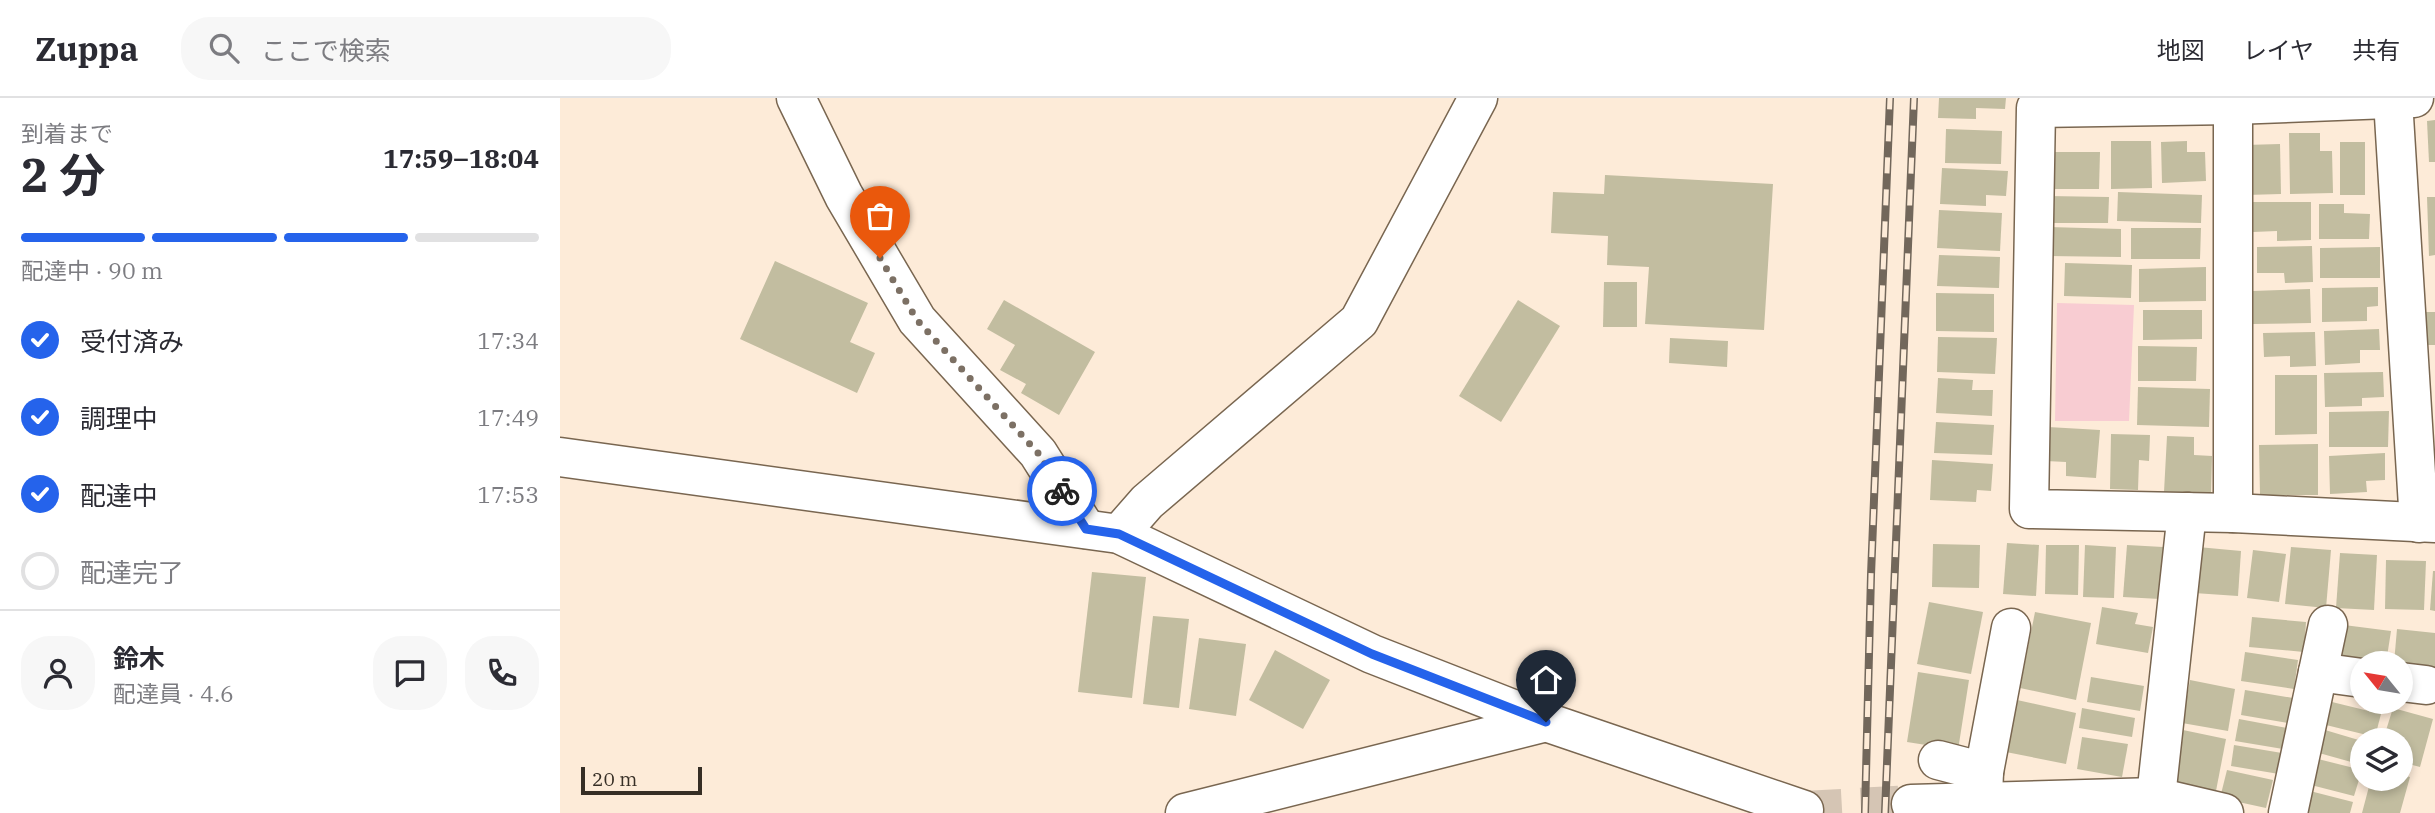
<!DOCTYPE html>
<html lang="ja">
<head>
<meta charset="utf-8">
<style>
  :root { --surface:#fff; --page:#f7f7f7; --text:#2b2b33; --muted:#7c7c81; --line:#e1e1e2; --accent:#2563eb }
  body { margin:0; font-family:"IBM Plex Serif","Noto Sans JP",serif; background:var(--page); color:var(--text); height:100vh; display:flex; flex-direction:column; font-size:26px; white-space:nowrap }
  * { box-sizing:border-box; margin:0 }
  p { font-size:23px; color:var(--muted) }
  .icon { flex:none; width:38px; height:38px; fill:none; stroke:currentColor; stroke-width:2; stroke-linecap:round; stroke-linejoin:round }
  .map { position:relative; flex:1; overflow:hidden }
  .side { display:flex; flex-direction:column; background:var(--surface); width:560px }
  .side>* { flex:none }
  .needle { width:46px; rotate:300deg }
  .fabs { position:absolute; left:1790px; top:553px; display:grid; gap:14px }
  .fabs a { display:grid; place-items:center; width:63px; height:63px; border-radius:50%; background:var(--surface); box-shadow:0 4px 10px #0003; font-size:35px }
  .scale { position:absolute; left:21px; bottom:18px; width:121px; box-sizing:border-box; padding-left:7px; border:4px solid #362e25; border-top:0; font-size:19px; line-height:24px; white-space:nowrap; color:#362e25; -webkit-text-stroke:5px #fdebd8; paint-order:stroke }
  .pin { position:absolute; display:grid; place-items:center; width:60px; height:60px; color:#fff; margin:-72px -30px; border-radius:50% 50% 50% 0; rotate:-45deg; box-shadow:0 0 7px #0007 }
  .pin .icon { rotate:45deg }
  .courier { position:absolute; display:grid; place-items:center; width:70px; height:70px; margin:-35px; border:5px solid #2563eb; border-radius:50%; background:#fff; color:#222; box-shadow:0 2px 9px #0007 }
  .summary em { font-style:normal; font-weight:700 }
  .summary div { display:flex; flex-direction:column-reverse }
  .summary { display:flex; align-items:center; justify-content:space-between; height:119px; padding:0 21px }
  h1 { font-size:46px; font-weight:700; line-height:52px }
  .bar { display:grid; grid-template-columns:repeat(4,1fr); gap:10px 7px; align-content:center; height:84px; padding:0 21px }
  .bar i { height:9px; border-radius:5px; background:var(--line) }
  .bar .active { background:var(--accent) }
  .bar p { grid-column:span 4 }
  .line { display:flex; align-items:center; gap:18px; padding:0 21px; border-top:2px solid var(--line) }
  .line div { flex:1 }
  .round { display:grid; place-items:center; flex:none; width:74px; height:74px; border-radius:28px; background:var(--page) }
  ol { padding:0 21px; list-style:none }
  li { display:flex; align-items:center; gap:21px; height:77px }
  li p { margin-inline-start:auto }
  li .icon { padding:7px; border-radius:50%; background:var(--accent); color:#fff; stroke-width:4 }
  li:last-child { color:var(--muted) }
  li i { width:38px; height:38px; border:4px solid var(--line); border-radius:50% }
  header { display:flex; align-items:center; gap:42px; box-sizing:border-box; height:98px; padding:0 35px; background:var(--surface); border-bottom:2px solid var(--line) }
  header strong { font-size:33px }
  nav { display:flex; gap:38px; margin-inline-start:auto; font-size:24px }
  .search { width:490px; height:63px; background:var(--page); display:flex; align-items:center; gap:18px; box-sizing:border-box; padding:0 24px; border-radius:28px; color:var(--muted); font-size:26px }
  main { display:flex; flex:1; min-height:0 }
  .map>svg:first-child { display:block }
  .green { fill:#f8ccd2 }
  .building { fill:#c2bda0 }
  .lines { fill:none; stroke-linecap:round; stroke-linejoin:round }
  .minor-tunnel { stroke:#d5c5b4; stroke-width:38; stroke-dasharray:38 19; stroke-linecap:butt }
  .minor-casing { stroke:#796650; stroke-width:41 }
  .minor { stroke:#fff; stroke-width:38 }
  .rail-casing { stroke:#72675b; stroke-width:8 }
  .rail { stroke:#fdebd8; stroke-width:5; stroke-dasharray:16; stroke-linecap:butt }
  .done { stroke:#7c7064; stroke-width:7; stroke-dasharray:0 12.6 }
  .route { stroke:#2563eb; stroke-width:9 }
</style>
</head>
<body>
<header>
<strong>Zuppa</strong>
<div class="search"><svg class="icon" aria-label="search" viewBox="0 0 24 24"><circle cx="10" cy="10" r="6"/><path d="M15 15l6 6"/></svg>ここで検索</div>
<nav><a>地図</a><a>レイヤ</a><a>共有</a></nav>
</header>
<main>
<section class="side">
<div class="summary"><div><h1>2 分</h1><p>到着まで</p></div><em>17:59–18:04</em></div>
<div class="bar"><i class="active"></i><i class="active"></i><i class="active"></i><i></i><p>配達中 · 90 m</p></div>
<ol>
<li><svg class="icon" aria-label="check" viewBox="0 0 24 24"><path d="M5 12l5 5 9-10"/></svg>受付済み<p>17:34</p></li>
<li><svg class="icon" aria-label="check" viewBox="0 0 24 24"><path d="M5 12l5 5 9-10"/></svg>調理中<p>17:49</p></li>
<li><svg class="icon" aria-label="check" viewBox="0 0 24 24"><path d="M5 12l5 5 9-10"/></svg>配達中<p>17:53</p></li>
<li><i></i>配達完了</li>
</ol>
<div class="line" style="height:126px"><a class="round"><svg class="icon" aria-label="person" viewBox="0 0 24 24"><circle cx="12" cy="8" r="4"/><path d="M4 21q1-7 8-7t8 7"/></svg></a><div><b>鈴木</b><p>配達員 · 4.6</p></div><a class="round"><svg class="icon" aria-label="chat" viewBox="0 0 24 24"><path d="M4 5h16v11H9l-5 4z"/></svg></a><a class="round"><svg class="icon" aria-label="phone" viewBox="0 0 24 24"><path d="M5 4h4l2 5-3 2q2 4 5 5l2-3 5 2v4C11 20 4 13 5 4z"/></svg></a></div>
</section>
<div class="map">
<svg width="1875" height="715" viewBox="0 0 1875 715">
  <rect width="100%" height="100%" fill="#fdebd8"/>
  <path class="green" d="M1497,205L1574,207L1569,323H1495Z"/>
  <g class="building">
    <path d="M1379,0H1446L1445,11L1416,10V21L1378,20Z"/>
    <path d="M1875,22V64H1869L1867,23Z"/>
    <path d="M1386,31L1442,33L1441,66L1385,65Z"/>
    <path d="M1729,35H1760V53H1772L1773,95L1730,96Z"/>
    <path d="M1551,43H1591L1592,90L1551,91Z"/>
    <path d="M1627,43V54H1645L1646,83L1602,85L1601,44Z"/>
    <rect x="1780" y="44" width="25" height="53"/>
    <path d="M1720,46L1721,96L1686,97L1685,47Z"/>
    <path d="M1493,54H1540L1539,91H1493Z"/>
    <path d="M1382,70L1448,73L1446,98L1426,97V108L1380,106Z"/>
    <path d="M1045,77L1213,86L1204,232L1085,226L1089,169L1047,167L1048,138L991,135L993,94L1044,96Z"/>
    <path d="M1558,94L1642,97L1641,125L1557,123Z"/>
    <path d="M1488,98L1549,99L1548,125H1487Z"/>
    <path d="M1867,99H1875V157L1869,158Z"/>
    <path d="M1693,104H1751V142L1717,143V133L1693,134Z"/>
    <path d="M1759,106H1784V115L1810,116L1809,141H1759Z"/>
    <path d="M1379,112L1442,115L1440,153L1377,150Z"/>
    <path d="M1488,129L1561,131V159L1488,158Z"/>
    <path d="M1571,130H1641L1640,161H1571Z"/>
    <path d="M1752,148L1753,184L1725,185L1724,175H1697V149Z"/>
    <path d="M1820,149V180H1760V150Z"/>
    <path d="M1379,157L1440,159L1439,190L1377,188Z"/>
    <path d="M215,163L308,205L290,244L315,255L297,295L180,241Z"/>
    <path d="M1505,165L1572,167L1571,200L1504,198Z"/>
    <path d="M1646,169V203L1579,204V171Z"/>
    <path d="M1044,184H1077V229H1043Z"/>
    <path d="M1818,189V208L1807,209V223L1762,224V190Z"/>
    <path d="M1750,191L1751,225L1693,226L1692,193Z"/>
    <path d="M1376,195L1434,196V234L1376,233Z"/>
    <path d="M444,202L535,254L499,317L461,295L466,286L440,272L455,247L427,231Z"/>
    <path d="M958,202L1000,228L941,324L899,298Z"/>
    <path d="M1583,212H1642V241L1583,242Z"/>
    <path d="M1865,214H1875V247H1866Z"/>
    <path d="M1819,231L1820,252H1800V265L1765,267L1764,233Z"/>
    <path d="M1755,234L1756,268L1730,269V258L1704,259L1703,235Z"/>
    <path d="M1378,239L1437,240L1435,276L1377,274Z"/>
    <path d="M1110,240L1168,243L1167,269L1109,265Z"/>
    <path d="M1578,248L1637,249L1636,283H1578Z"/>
    <path d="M1823,274L1824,299L1802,300V308L1765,309L1764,275Z"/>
    <path d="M1715,277H1757V336L1715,337Z"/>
    <path d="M1378,280L1413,282L1412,292H1433L1432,318L1376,315Z"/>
    <path d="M1578,289L1650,291L1649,329L1577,327Z"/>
    <path d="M1829,313L1828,349H1769V314Z"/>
    <path d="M1376,324L1434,327L1432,357L1374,355Z"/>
    <path d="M1488,329L1540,332L1536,380L1506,378V364L1486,363Z"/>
    <path d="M1551,336L1590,337L1589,363L1579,362L1578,392L1550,391Z"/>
    <path d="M1607,338L1634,339V357L1652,358L1651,396L1604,394Z"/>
    <path d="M1758,346V397H1700L1699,347Z"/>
    <path d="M1825,355V382L1806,383L1807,394L1770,396L1769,358Z"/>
    <path d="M1372,362L1433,366L1431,393L1417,392L1416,404L1370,402Z"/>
    <path d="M1447,445L1479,447L1476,498L1443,496Z"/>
    <path d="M1373,446L1420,447L1419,490L1372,489Z"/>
    <path d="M1486,447H1519L1518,497L1485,496Z"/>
    <path d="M1525,447L1556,449L1554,500L1523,499Z"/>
    <path d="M1567,447L1603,449L1600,501L1563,499Z"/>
    <path d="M1638,449L1681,453L1678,498L1634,495Z"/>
    <path d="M1731,449L1771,452L1766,510L1725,506Z"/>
    <path d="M1693,452L1726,456L1719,504L1687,500Z"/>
    <path d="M1780,455L1817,457L1814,512L1776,510Z"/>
    <path d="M1826,462L1866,463L1864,512L1825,511Z"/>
    <path d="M1873,473H1875V513L1870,512Z"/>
    <path d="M532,474L586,479L572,600L518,594Z"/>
    <path d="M1369,504L1423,514L1411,576L1357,566Z"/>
    <path d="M1542,509L1578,515L1575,526L1593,529L1588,555L1536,546Z"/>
    <path d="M1475,514L1531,525L1516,602L1460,590Z"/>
    <path d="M593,518L629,521L619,610L583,606Z"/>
    <path d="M1692,519L1746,524L1744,554L1689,549Z"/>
    <path d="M1784,527L1831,533L1826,565L1780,558Z"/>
    <path d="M1837,531L1875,535V572L1834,565Z"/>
    <path d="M639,540L686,546L676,618L629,611Z"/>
    <path d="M715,552L770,582L743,631L689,602Z"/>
    <path d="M1685,554L1738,562L1734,591L1681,583Z"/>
    <path d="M1358,574L1409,582L1398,652L1347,644Z"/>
    <path d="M1531,579L1584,588L1580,613L1527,604Z"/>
    <path d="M1630,582L1675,591L1668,633L1622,625Z"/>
    <path d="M1685,592L1733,600L1728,625L1681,617Z"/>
    <path d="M1457,602L1516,615L1506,666L1446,654Z"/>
    <path d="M1772,604L1821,616L1815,639L1766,627Z"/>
    <path d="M1522,610L1575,620L1572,639L1519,630Z"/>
    <path d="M1833,610L1873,621L1860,669L1841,664V642H1823Z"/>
    <path d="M1679,621L1727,630L1723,651L1675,643Z"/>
    <path d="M1623,632L1666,641L1655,698L1612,689Z"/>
    <path d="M1765,632L1802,643V667L1759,655Z"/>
    <path d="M1522,639L1568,646L1562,679L1517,671Z"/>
    <path d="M1674,647L1722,655L1719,676L1671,668Z"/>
    <path d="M1758,661L1802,672L1794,698L1751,687Z"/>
    <path d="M1667,672L1713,682L1706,710L1660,700Z"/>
    <path d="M1841,677L1850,679L1840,715H1802L1811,681H1841Z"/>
    <path d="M1746,692L1793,704L1790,715H1740Z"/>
  </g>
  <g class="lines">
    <path class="minor-tunnel" d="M1244,712L1351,706"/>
    <defs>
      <g id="minor">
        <path d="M236,0L284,98L357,222L478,355L526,431"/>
        <path d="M1854,0L1673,7L1476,10L1469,411L1673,415L1875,425"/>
        <path d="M1833,2L1859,425"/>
        <path d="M1673,7V415"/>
        <path d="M0,359L559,436L812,556L986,624L1244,712"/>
        <path d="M559,436L587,404L799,223L918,0"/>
        <path d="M1758,574L1802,580"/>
        <path d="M1841,584L1866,587"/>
        <path d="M1378,662L1424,674L1423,698"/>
        <path d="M1424,674L1451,530"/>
        <path d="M1596,699L1627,414"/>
        <path d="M1351,706L1596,699L1664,715"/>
        <path d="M625,715L986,624"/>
        <path d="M1728,715L1768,527"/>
      </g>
    </defs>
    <use href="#minor" class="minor-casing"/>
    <use href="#minor" class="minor"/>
    <defs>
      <g id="rail">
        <path d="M1305,715L1311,477L1330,0"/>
        <path d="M1325,715L1354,0"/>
      </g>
    </defs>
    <use href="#rail" class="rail-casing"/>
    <use href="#rail" class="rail"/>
  </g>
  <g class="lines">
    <path class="done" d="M320,160L357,222L478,355L502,393"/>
    <path class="route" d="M502,393L526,431L559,436L812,556L986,624"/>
  </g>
</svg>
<div class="fabs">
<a><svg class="needle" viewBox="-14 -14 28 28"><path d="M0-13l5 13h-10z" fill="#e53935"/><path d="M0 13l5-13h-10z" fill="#7c7c81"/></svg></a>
<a><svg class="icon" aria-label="layers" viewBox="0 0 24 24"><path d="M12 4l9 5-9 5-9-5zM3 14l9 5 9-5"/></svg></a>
</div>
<div class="scale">20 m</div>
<div class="pin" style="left:320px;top:160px;background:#ea580c"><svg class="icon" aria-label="bag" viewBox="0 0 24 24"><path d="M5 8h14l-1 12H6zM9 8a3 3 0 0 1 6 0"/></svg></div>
<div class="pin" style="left:986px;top:624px;background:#1f2937"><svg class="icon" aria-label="home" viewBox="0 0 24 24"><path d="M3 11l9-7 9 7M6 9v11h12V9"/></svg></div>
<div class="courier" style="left:502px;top:393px"><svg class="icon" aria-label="bike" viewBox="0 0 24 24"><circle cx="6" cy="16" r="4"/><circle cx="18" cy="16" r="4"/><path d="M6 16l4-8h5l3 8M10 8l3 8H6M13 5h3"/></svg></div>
</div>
</main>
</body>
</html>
